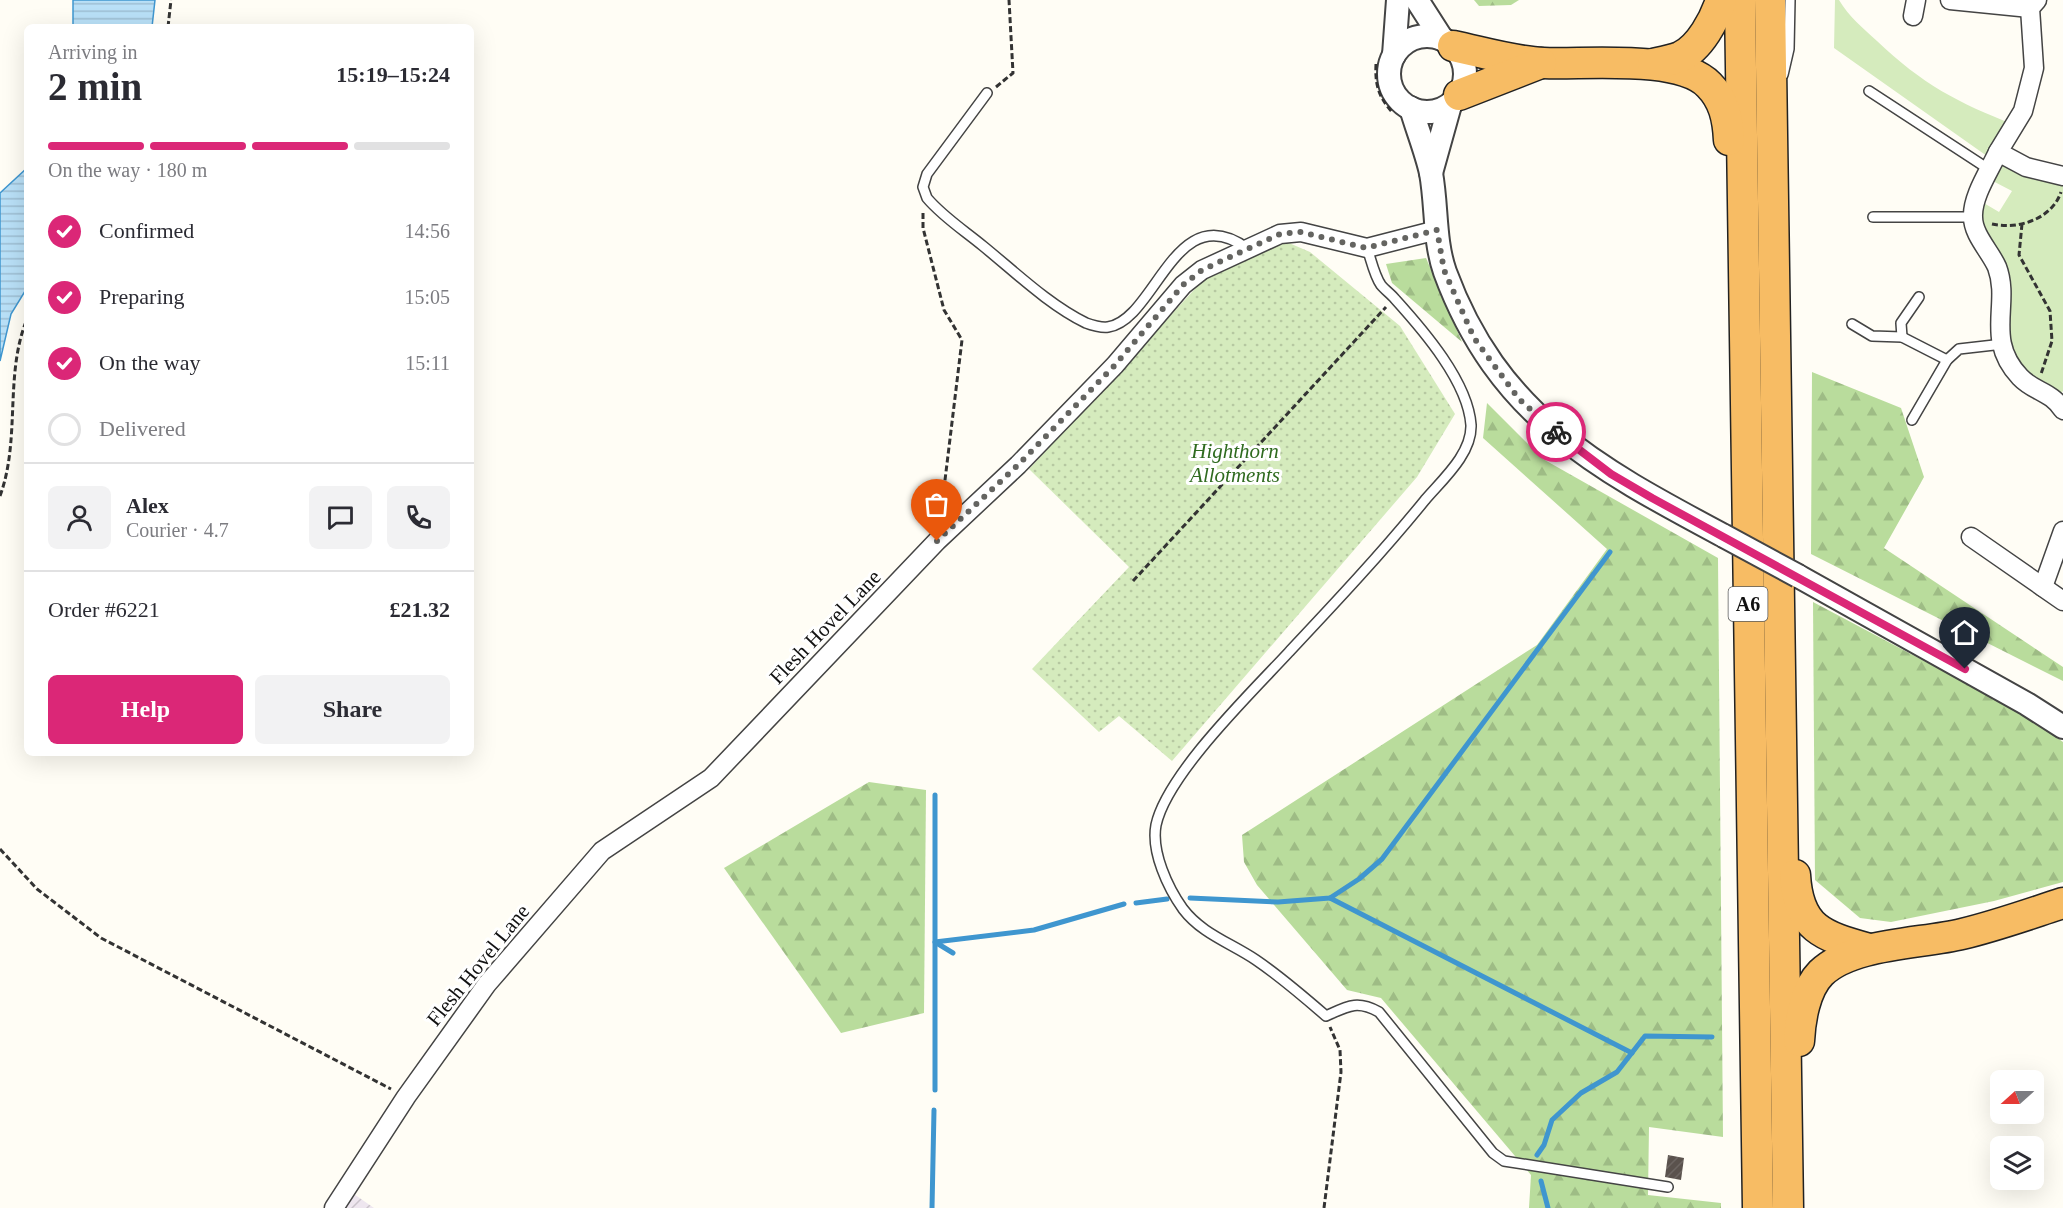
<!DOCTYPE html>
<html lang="en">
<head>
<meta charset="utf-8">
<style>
  :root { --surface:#fff; --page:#f2f2f3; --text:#2b2b33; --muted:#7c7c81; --line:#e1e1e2; --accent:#db2777 }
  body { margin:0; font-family:"Times New Roman",serif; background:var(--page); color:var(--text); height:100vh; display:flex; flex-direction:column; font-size:22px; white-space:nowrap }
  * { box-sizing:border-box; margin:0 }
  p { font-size:20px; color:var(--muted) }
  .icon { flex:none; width:33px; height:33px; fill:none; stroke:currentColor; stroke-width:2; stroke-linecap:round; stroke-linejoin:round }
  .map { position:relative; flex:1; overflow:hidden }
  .panel { position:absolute; left:24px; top:24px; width:450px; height:732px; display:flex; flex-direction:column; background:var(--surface); border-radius:9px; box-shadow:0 6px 24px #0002 }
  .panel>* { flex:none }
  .needle { width:39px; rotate:249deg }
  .buttons { position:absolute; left:1990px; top:1070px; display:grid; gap:12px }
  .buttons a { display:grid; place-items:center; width:54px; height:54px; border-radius:9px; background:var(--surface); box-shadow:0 6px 24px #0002; font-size:30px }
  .pin { position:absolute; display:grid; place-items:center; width:51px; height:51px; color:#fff; margin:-62px -26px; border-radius:50% 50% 50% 0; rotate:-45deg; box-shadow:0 0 6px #0007 }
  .pin .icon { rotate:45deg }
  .courier { position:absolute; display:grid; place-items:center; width:60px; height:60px; margin:-30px; border:4px solid #db2777; border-radius:50%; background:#fff; color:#222; box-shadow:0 2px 8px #0007 }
  .headline em { font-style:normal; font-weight:600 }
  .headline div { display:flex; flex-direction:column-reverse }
  .headline { display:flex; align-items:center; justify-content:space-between; height:102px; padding:0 24px }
  h1 { font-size:39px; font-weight:600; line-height:45px }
  .bar { display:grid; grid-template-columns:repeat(4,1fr); gap:9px 6px; align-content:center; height:72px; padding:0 24px }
  .bar i { height:8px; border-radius:4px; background:var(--line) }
  .bar .on { background:var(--accent) }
  .bar p { grid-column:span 4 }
  .line { display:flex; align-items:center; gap:15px; padding:0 24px; border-top:2px solid var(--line) }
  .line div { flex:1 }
  .round { display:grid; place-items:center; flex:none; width:63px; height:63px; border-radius:9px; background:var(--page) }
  ol { padding:0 24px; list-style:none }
  li { display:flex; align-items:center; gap:18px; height:66px }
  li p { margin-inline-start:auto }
  li .icon { padding:6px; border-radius:50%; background:var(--accent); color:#fff; stroke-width:4 }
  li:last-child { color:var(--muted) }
  li i { width:33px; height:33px; border:3px solid var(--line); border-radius:50% }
  .action { display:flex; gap:12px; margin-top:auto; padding:12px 24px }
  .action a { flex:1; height:69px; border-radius:9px; background:var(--accent); color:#fff; font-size:24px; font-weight:600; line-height:69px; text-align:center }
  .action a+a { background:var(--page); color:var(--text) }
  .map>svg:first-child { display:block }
  .industrial { fill:url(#industrial-furrows) }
  .grass { fill:#d5ebbd }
  .forest { fill:url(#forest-firs) }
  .garden { fill:url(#garden-dots) }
  .water { fill:url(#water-rules); stroke:#3f96cf; stroke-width:1.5 }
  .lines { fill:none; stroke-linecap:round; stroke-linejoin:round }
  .stream { stroke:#3f96cf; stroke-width:5 }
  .building { fill:url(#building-hatch) }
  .service-casing { stroke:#444; stroke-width:12 }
  .minor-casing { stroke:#444; stroke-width:21 }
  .tertiary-casing { stroke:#444; stroke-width:26 }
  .trunk-casing { stroke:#222; stroke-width:33 }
  .path { stroke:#333; stroke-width:3; stroke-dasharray:6 3; stroke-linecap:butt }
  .service { stroke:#fff; stroke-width:9 }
  .minor { stroke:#fff; stroke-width:18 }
  .tertiary { stroke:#fff; stroke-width:22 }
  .trunk { stroke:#f7bc64; stroke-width:30 }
  .tertiary-bridge-casing { stroke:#444; stroke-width:26; stroke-linecap:butt }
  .tertiary-bridge { stroke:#fff; stroke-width:22 }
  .done { stroke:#646461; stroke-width:6; stroke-dasharray:0 10.8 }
  .route { stroke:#db2777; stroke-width:8 }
  .labels { text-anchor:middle; stroke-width:6; stroke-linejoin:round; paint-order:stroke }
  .shield { fill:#fff; stroke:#585858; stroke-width:1.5 }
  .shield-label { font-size:20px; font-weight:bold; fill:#111 }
  .park-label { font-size:21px; font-style:italic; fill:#2f6b1f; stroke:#fff }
  .street-label { font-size:21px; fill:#111; stroke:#fff }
</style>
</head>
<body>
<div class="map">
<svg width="2063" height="1208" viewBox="0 0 2063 1208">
  <defs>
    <pattern id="industrial-furrows" width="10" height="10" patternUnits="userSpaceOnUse" patternTransform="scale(1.5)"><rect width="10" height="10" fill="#eee6ef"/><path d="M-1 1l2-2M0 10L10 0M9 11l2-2" fill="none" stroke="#cbc4cc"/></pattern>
    <pattern id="forest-firs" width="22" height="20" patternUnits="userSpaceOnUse" patternTransform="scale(1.5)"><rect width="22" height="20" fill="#b9dc9c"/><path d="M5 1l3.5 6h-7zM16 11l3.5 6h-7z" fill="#9ebc85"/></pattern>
    <pattern id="garden-dots" width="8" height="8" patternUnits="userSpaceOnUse" patternTransform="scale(1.5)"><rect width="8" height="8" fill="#d5ebbd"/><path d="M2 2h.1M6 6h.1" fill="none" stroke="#b6c8a1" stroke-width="1.8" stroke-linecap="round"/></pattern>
    <pattern id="water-rules" width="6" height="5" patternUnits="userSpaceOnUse" patternTransform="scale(1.5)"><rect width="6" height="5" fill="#b9e0f7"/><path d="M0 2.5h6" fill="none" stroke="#9ebfd3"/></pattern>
    <pattern id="building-hatch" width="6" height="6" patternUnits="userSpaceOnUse" patternTransform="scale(1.5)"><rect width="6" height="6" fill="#5a524d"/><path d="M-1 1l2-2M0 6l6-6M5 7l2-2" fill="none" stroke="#6d6662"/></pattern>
  </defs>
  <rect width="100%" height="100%" fill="#fffdf5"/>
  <path class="industrial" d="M351,1192L374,1208H341Z"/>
  <path class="grass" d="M1835,0H1839C1849,17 1863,28 1877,41C1922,84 1958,103 2015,125L1999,152L2063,176V391L2056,398L2008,356L2001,284L1986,248L1977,199L1999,212L2012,191L1987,178L1994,161L1834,48Z"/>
  <g class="forest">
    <path d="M1474,0H1519L1511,5L1479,6Z"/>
    <path d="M1426,258L1462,342L1392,283L1386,264Z"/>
    <path d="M1812,372L1901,408L1924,477L1884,548L2063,667V681L1811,554Z"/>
    <path d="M1487,403L1543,459L1718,558L1723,1137L1649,1127L1648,1195L1721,1203V1208H1529L1531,1175L1381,998L1347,990L1257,885L1244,862L1242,835L1537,645L1607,549L1483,438Z"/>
    <path d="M1813,602L2022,713L2063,742V882L1994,901L1891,922L1860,918L1815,880Z"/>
    <path d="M869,782L926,790L924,1013L841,1033L724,868Z"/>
  </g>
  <path class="garden" d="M1282,240L1310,252L1400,326L1455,414L1417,477L1172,761L1119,716L1099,732L1032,669L1129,567L1029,469L1205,278Z"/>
  <g class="water">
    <path d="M73,0H155L152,27H73Z"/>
    <path d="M27,168V288L11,314L0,361V193Z"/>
  </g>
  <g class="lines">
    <g class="stream">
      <path d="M935,795V1090"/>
      <path d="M1190,898L1278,902L1330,898L1359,879L1382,859L1610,552"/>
      <path d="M1330,898L1632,1053"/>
      <path d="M1136,903L1167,899"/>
      <path d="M953,953L935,942L1034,930L1124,904"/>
      <path d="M1537,1155L1544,1145L1552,1120L1581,1093L1617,1072L1645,1036L1712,1037"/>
      <path d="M1541,1181L1548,1208"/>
      <path d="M932,1208L934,1110"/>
    </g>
  </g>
  <path class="building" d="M1668,1155L1684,1158L1681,1180L1665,1177Z"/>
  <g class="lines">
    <defs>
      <g id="service">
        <path d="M1783,75L1789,49L1790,0"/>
        <path d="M1869,91L1990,170"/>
        <path d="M987,93L927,174L923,187L927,198C943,217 965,231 983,246C1015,272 1049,305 1086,323C1091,325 1102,328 1108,327C1156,320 1175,195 1248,249"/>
        <path d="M1873,217H1973"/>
        <path d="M1367,248C1371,259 1374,275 1381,285C1385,290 1391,294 1395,299C1424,331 1468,382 1471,425C1472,454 1442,480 1425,500C1382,553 1335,603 1289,652C1252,692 1167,774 1156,825C1151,852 1168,888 1183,909C1202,934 1231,943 1256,960C1281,977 1303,996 1326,1016C1348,1006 1357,1000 1379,1012L1493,1153L1504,1161L1668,1187"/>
        <path d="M1852,324L1872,336L1902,337L1947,360"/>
        <path d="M1902,337L1901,323L1919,297"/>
        <path d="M1912,420L1947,360L1959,349L2003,344"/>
      </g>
      <g id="minor">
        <path d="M1950,0L2030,8"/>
        <path d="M2037,0L2030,8L2034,68L2023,111L1998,152L2026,167L2063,176"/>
        <path d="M1913,16L1916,0"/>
        <path d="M1998,152C1990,170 1972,196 1973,217C1973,235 1990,251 1997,267C2011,304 1984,339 2020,377C2034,392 2051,391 2063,410"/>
        <path d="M1971,537L2063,601"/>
        <path d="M2043,587L2063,531"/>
        <path d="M334,1208L406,1097L487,984L602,851L711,778L937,541L1018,465L1115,365L1183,285L1202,270L1280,234L1301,232L1367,248L1437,230"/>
      </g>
      <g id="tertiary">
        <path d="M1417,0L1442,39"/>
        <circle cx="1427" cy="74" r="38"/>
        <path d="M1394,55L1398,0"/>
        <path d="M1411,108C1417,129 1426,151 1431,173C1437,206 1434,241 1445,272C1498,416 1597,468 1724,536"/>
        <path d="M1431,173L1450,105"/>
        <path d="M1798,576L2027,704L2063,727"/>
      </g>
      <g id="trunk">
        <path d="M1740,0L1758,1208"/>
        <path d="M1770,0L1788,1208"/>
        <path d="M1453,46C1482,52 1514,62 1544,63C1584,65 1679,54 1709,85C1724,100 1728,119 1729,140"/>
        <path d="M1653,64C1662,62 1672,60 1680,57C1700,48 1715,19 1721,0"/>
        <path d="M1459,95L1541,63"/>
        <path d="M1795,875C1798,929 1823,936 1869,949"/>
        <path d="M1799,1041C1800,1020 1805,989 1821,973C1852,943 1921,944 1962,934C1996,926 2029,914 2063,903"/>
      </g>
    </defs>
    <use href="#service" class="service-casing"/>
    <use href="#minor" class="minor-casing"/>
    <use href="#tertiary" class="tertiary-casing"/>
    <use href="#trunk" class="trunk-casing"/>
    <g class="path">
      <path d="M168,27L171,0"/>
      <path d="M1376,64C1375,84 1378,96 1392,112"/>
      <path d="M996,87L1013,73L1009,0"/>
      <path d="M923,213V228L944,310L962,340L941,513"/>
      <path d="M1992,224C2018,230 2052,219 2061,192"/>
      <path d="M2022,224L2019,255L2050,311L2052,341L2041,374"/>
      <path d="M0,496C21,439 4,375 27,319"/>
      <path d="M1133,581L1386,307"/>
      <path d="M0,849L37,889L101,938L391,1089"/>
      <path d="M1324,1208L1341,1072L1340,1050L1330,1027"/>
    </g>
    <use href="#service" class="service"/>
    <use href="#minor" class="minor"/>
    <use href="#tertiary" class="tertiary"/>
    <use href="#trunk" class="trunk"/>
    <defs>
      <path id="tertiary-bridge" d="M1724,536L1798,576"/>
    </defs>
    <use href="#tertiary-bridge" class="tertiary-bridge-casing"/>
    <use href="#tertiary-bridge" class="tertiary-bridge"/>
  </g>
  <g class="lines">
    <path class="done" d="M937,541L1018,465L1115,365L1183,285L1202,270L1280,234L1301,232L1366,248L1437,230L1444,270L1474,338L1519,399L1556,432"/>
    <path class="route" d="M1556,432L1611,474L1652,498L1965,669"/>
  </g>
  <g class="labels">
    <rect class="shield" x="1728.5" y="587" width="39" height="34" rx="4.5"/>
    <g class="shield-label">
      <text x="1748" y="611">A6</text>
    </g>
    <g class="park-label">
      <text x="1235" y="458">Highthorn<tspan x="1235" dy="24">Allotments</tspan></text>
    </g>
    <g class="street-label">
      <text transform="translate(825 627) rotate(-46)" y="7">Flesh Hovel Lane</text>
      <text transform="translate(478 965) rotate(-51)" y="7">Flesh Hovel Lane</text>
    </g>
  </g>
</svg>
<div class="buttons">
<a><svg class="needle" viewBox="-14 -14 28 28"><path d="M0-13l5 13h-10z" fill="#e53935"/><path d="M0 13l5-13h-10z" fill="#7c7c81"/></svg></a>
<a><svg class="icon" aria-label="layers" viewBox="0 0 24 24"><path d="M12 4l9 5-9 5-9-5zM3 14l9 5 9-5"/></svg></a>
</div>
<div class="pin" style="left:937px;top:541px;background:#ea580c"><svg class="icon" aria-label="bag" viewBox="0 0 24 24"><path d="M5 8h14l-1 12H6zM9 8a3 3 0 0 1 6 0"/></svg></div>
<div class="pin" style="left:1965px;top:669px;background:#1f2937"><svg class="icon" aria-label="home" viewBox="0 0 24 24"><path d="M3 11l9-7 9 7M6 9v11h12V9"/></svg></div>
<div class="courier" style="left:1556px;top:432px"><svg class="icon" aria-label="bike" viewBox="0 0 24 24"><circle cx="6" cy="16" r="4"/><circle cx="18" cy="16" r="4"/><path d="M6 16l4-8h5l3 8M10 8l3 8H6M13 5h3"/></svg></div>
<section class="panel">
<div class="headline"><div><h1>2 min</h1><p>Arriving in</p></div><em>15:19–15:24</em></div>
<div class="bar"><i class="on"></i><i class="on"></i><i class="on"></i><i></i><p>On the way · 180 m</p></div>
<ol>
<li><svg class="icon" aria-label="check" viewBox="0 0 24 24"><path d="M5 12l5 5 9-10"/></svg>Confirmed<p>14:56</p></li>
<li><svg class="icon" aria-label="check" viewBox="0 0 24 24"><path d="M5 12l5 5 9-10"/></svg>Preparing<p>15:05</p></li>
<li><svg class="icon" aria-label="check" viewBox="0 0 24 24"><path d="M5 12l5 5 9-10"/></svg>On the way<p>15:11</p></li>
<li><i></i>Delivered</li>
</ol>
<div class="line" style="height:108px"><a class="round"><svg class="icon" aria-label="person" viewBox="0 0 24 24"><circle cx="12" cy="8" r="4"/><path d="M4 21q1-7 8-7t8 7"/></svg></a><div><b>Alex</b><p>Courier · 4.7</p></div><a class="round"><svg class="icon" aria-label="chat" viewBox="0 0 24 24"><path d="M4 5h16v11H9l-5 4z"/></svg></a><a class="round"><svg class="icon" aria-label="phone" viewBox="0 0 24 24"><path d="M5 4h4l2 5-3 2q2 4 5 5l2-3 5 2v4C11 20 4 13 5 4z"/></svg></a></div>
<div class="line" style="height:78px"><div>Order #6221</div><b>£21.32</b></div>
<div class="action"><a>Help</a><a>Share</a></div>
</section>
</div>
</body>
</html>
